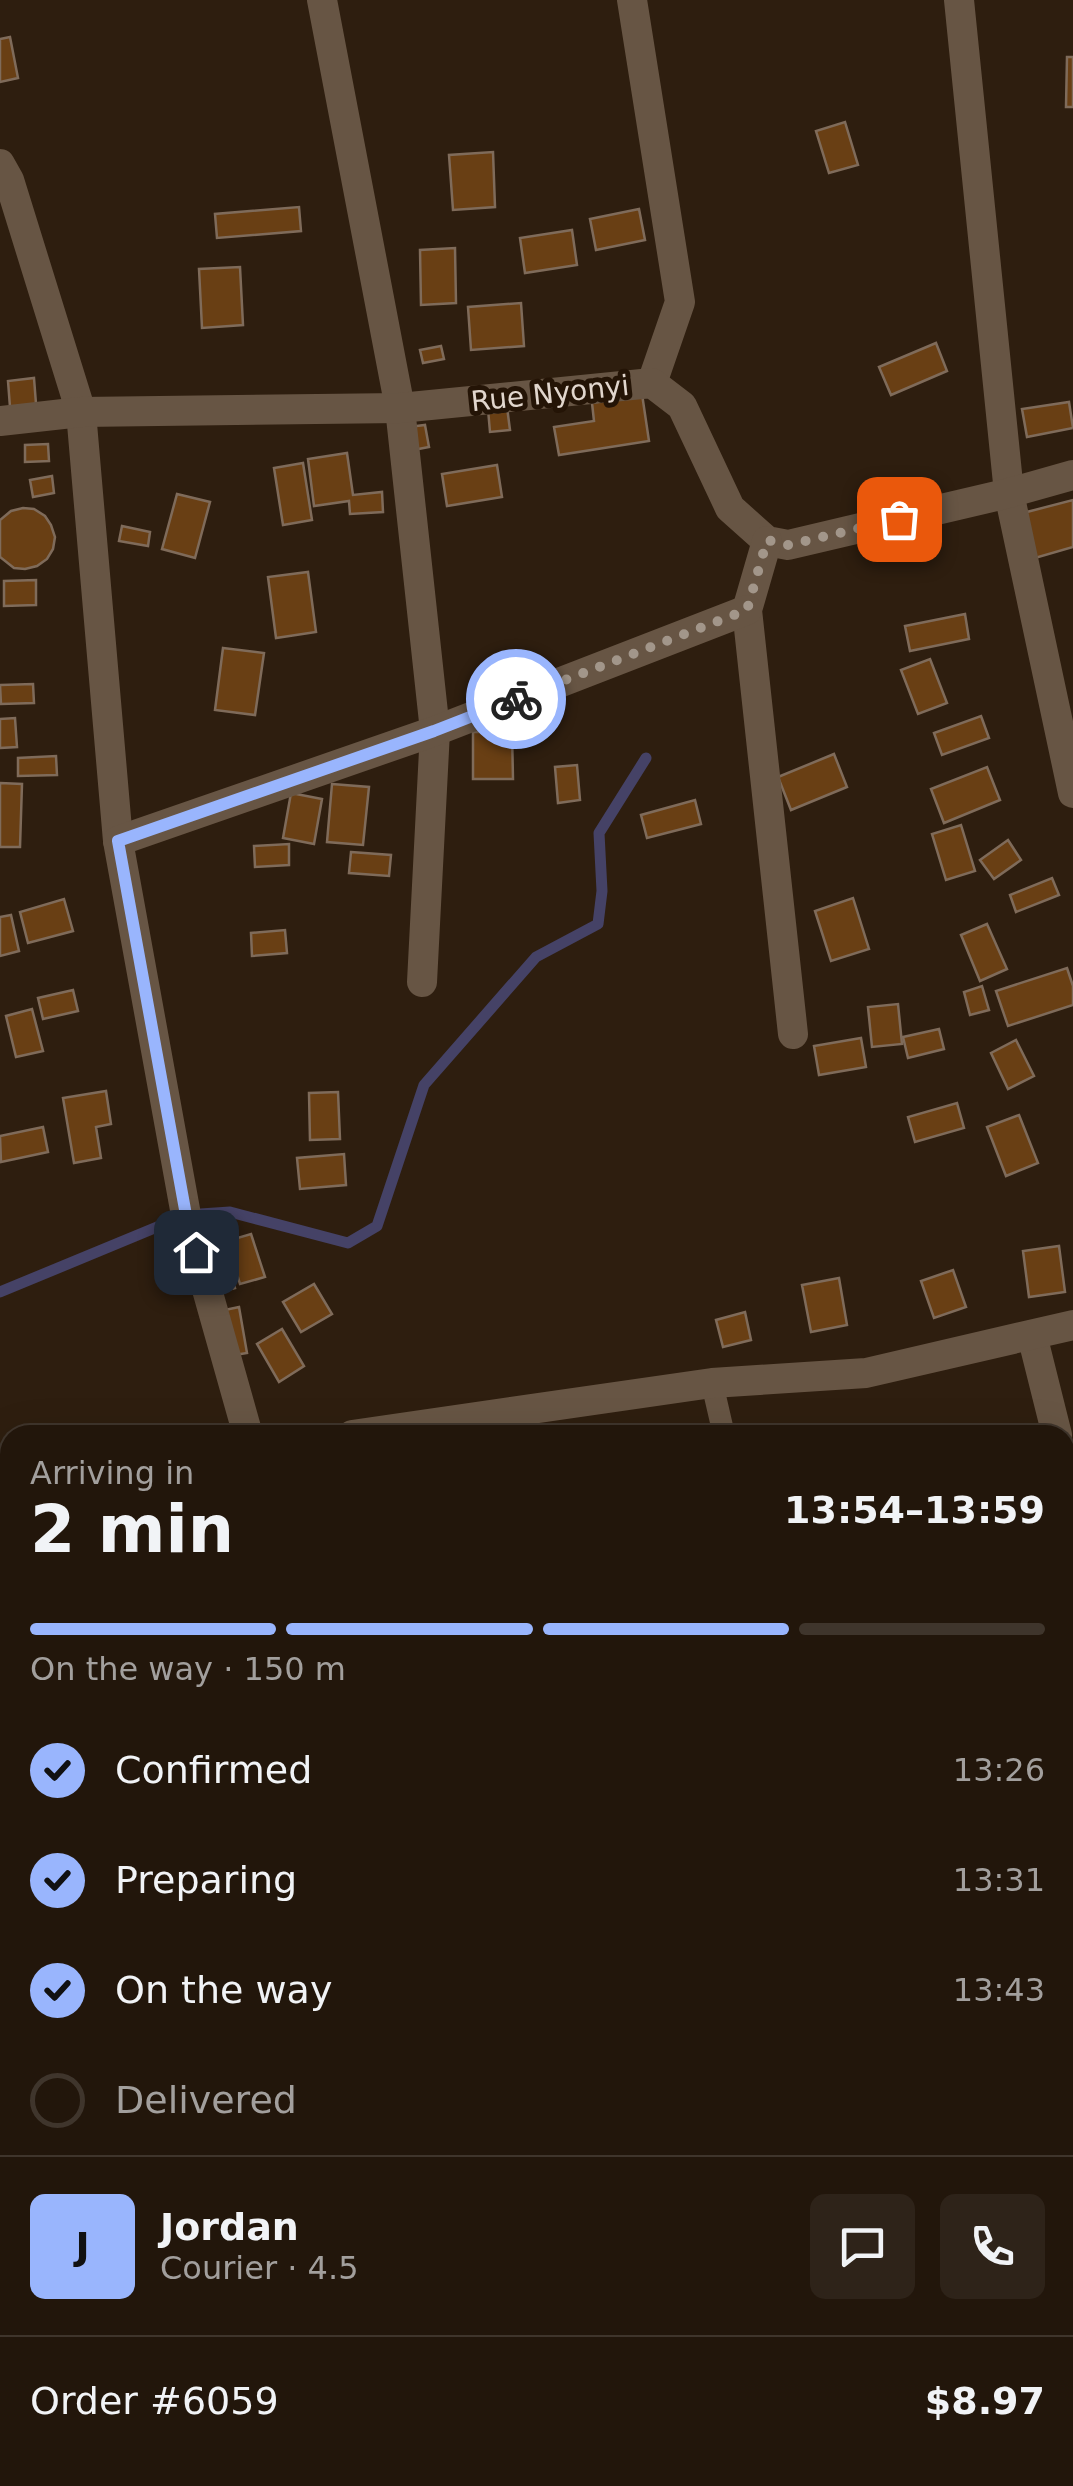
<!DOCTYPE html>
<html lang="en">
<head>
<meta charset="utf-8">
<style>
  :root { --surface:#22160b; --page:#2e2319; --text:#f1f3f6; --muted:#a29f9d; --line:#3f352c; --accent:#99b5fd }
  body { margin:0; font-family:"DejaVu Sans",sans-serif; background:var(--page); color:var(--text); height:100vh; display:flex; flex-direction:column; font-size:38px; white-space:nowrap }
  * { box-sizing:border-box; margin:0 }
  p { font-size:32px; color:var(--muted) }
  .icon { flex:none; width:55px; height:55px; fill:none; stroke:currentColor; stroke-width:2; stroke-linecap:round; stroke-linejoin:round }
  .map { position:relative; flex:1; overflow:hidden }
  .sheet { position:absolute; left:0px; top:1425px; width:1075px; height:1062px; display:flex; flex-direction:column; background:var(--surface); border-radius:30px 30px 0 0; box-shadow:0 10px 40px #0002,0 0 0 2px var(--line) }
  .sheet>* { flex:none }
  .pin { position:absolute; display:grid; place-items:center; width:85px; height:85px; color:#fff; margin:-42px; border-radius:20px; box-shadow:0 5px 15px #0006 }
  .courier { position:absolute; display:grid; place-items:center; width:100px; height:100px; margin:-50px; border:8px solid #99b5fd; border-radius:50%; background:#fff; color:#222; box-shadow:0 2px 12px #0007 }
  .summary em { font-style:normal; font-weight:700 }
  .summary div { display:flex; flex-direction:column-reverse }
  .summary { display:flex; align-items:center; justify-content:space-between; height:170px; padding:0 30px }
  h1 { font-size:65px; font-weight:700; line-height:75px }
  .bar { display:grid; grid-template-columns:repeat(4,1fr); gap:15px 10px; align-content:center; height:120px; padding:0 30px }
  .bar i { height:12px; border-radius:8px; background:var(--line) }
  .bar .selected { background:var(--accent) }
  .bar p { grid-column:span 4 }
  .line { display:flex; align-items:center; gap:25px; padding:0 30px; border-top:2px solid var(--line) }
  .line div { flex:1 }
  .round { display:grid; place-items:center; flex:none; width:105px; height:105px; border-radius:15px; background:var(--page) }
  ol { padding:0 30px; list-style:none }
  li { display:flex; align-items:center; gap:30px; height:110px }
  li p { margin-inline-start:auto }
  li .icon { padding:10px; border-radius:50%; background:var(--accent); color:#111; stroke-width:4 }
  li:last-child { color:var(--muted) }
  li i { width:55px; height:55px; border:5px solid var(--line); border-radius:50% }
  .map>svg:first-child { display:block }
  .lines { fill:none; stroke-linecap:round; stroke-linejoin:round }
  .stream { stroke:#454266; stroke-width:11 }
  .building { fill:#693f14; stroke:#7f6b5a; stroke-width:2.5 }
  .lane { stroke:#675544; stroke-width:22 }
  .street { stroke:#675544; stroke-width:30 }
  .done { stroke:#a2968a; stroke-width:10; stroke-dasharray:0 18 }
  .route { stroke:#99b5fd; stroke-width:12 }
  .labels { text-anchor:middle; stroke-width:10; stroke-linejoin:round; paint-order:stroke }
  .street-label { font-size:28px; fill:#e1d6cd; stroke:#241406 }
</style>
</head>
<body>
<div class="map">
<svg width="1073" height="2486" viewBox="0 0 1073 2486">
  <rect width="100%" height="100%" fill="#2e1e0f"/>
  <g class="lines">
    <path class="stream" d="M0,1292L186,1215L230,1212L348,1243L377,1226L424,1085L536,957L598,924L602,891L599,833L646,758"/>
  </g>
  <g class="building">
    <path d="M10,37L18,78L0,82V39Z"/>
    <path d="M1067,57H1073V107H1066Z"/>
    <path d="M845,122L858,165L829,173L816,131Z"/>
    <path d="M493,152L495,207L453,210L449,155Z"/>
    <path d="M299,207L301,231L217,238L215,214Z"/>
    <path d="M639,209L645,240L596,250L590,219Z"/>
    <path d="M572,230L577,265L525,273L520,238Z"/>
    <path d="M455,248L456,303L421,305L420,250Z"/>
    <path d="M240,267L243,325L202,328L199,269Z"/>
    <path d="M521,303L524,346L471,350L468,307Z"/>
    <path d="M936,343L947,371L891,395L879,367Z"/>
    <path d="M441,346L444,359L423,363L420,350Z"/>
    <path d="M34,378L36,404L10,407L8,381Z"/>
    <path d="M642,394L649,441L559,455L554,427L594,421L592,403Z"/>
    <path d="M1069,402L1073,428L1027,437L1022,409Z"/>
    <path d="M507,407L510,430L490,432L488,409Z"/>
    <path d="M425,425L429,447L413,450L408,427Z"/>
    <path d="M48,444L49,461L25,462V445Z"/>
    <path d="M347,453L353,495L382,492L383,512L350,514L349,501L314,506L308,459Z"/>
    <path d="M303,463L312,520L283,525L274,468Z"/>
    <path d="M497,465L502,497L447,506L442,474Z"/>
    <path d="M52,476L54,493L33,497L30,480Z"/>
    <path d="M177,494L210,502L195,558L162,549Z"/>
    <path d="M1073,500V547L1035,558L1023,513Z"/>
    <path d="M23,508L34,509L45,516L51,525L55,537L53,549L47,559L37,566L25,569L14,568L0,557V520L11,511Z"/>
    <path d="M122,526L150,532L148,546L119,541Z"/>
    <path d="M308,572L316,632L276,638L268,577Z"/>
    <path d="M36,580V605L4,606V581Z"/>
    <path d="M965,614L969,639L910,651L905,626Z"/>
    <path d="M223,648L264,653L255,715L215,710Z"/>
    <path d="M930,659L947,703L918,714L901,670Z"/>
    <path d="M33,684L34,703L1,704L0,685Z"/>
    <path d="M981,716L989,738L942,755L934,733Z"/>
    <path d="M15,718L17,747L0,748V719Z"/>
    <path d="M473,732H512L513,779H473Z"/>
    <path d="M834,754L847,787L791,810L778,777Z"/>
    <path d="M56,756L57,775L18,776V758Z"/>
    <path d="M577,765L580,800L558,803L555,767Z"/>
    <path d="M987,767L1000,800L944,823L931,789Z"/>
    <path d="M0,783L22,784L20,847H0Z"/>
    <path d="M332,784L369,787L363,845L327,842Z"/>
    <path d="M291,793L322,799L314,844L283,838Z"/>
    <path d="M695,800L701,824L647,838L641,815Z"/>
    <path d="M961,825L975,871L946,880L932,834Z"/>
    <path d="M1008,840L1021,860L994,879L980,860Z"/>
    <path d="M289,844V865L255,867L254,846Z"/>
    <path d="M351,852L391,855L389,876L349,873Z"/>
    <path d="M1052,878L1059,895L1016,912L1010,895Z"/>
    <path d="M853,898L869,949L831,961L815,911Z"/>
    <path d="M64,899L73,931L28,943L20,912Z"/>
    <path d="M11,915L19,951L0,956V917Z"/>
    <path d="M987,924L1007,969L980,981L961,935Z"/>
    <path d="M285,930L287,953L252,956L251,933Z"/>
    <path d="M1067,968L1073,986V1005L1008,1026L996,991Z"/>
    <path d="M982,986L989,1010L970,1015L964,992Z"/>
    <path d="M73,990L78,1011L43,1019L38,998Z"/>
    <path d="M898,1004L902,1044L872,1047L868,1007Z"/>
    <path d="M32,1009L43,1051L16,1057L6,1016Z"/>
    <path d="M939,1029L944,1049L908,1058L903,1037Z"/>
    <path d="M861,1038L866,1067L819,1075L814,1046Z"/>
    <path d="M1016,1040L1034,1076L1008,1089L991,1053Z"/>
    <path d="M106,1091L111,1124L96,1127L101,1158L74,1163L63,1098Z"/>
    <path d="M338,1092L340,1139L310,1140L309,1093Z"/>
    <path d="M957,1103L964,1128L915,1142L908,1117Z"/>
    <path d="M1019,1115L1038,1163L1006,1176L987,1127Z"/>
    <path d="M43,1127L48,1152L1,1162L0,1136Z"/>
    <path d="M344,1154L346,1185L300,1189L297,1158Z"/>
    <path d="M251,1234L265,1277L240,1284L227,1241Z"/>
    <path d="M1059,1246L1065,1292L1029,1297L1023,1251Z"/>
    <path d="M226,1253L235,1288L209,1295L201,1259Z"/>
    <path d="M953,1270L966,1307L934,1318L921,1281Z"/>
    <path d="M839,1278L847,1325L811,1332L802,1285Z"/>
    <path d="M314,1284L332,1314L301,1332L283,1302Z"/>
    <path d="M239,1307L247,1353L228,1356L220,1311Z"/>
    <path d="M745,1312L751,1340L723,1347L716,1320Z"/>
    <path d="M282,1329L304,1366L279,1382L257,1344Z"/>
    <path d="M625,1427L626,1435H578Z"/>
  </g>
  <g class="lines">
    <path class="lane" d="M712,1383L724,1435"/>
    <g class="street">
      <path d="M322,0L400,408L435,731L422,982"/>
      <path d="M632,0L680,302L652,383"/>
      <path d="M959,0L1009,493L1073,793"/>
      <path d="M0,164L9,180L81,412L118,841L186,1215L248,1435"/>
      <path d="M0,421L81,412L400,408L652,383L682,406L730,508L767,541L788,545L1009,493L1073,475"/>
      <path d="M767,541L747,610L793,1034"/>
      <path d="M118,841L435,731L747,610"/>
      <path d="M1032,1335L1057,1435"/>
      <path d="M352,1435L712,1383L866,1373L1073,1325"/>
      <path d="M1065,1466L1073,1498"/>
      <path d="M0,1519L10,1516"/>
      <path d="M0,1805L10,1850"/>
      <path d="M1065,2111L1073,2109"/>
      <path d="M0,2249L10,2246"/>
      <path d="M1067,2406L1073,2338"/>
      <path d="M489,2478L491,2486"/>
      <path d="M841,2486L866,2478"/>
    </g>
  </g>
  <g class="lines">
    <path class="done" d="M516,699L747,610L767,540L788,545L899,519"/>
    <path class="route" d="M196,1252L186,1215L118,841L434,731L516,699"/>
  </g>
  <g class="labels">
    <g class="street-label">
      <text transform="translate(550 393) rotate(-6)" y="10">Rue Nyonyi</text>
    </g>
  </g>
</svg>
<div class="pin" style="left:899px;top:519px;background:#ea580c"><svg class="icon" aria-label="bag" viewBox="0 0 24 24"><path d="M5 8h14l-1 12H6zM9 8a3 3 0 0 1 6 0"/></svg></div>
<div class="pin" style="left:196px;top:1252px;background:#1f2937"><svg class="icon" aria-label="home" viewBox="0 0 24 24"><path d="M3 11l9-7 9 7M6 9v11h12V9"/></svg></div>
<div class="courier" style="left:516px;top:699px"><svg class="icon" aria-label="bike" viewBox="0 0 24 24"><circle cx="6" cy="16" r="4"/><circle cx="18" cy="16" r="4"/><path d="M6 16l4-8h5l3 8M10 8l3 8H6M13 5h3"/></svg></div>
<section class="sheet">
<div class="summary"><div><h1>2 min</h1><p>Arriving in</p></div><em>13:54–13:59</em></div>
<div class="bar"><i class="selected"></i><i class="selected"></i><i class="selected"></i><i></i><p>On the way · 150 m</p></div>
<ol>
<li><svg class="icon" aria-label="check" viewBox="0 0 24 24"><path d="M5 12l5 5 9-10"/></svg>Confirmed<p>13:26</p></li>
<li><svg class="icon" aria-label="check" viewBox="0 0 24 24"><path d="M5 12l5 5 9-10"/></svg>Preparing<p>13:31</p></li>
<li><svg class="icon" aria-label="check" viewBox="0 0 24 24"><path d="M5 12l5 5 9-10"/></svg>On the way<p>13:43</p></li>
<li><i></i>Delivered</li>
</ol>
<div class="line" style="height:180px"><b class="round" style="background:var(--accent);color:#111">J</b><div><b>Jordan</b><p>Courier · 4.5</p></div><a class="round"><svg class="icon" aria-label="chat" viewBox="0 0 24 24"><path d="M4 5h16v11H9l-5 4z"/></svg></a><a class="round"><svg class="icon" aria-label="phone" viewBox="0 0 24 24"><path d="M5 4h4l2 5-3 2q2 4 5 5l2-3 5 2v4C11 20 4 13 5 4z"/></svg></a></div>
<div class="line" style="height:130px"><div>Order #6059</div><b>$8.97</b></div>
</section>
</div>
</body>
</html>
